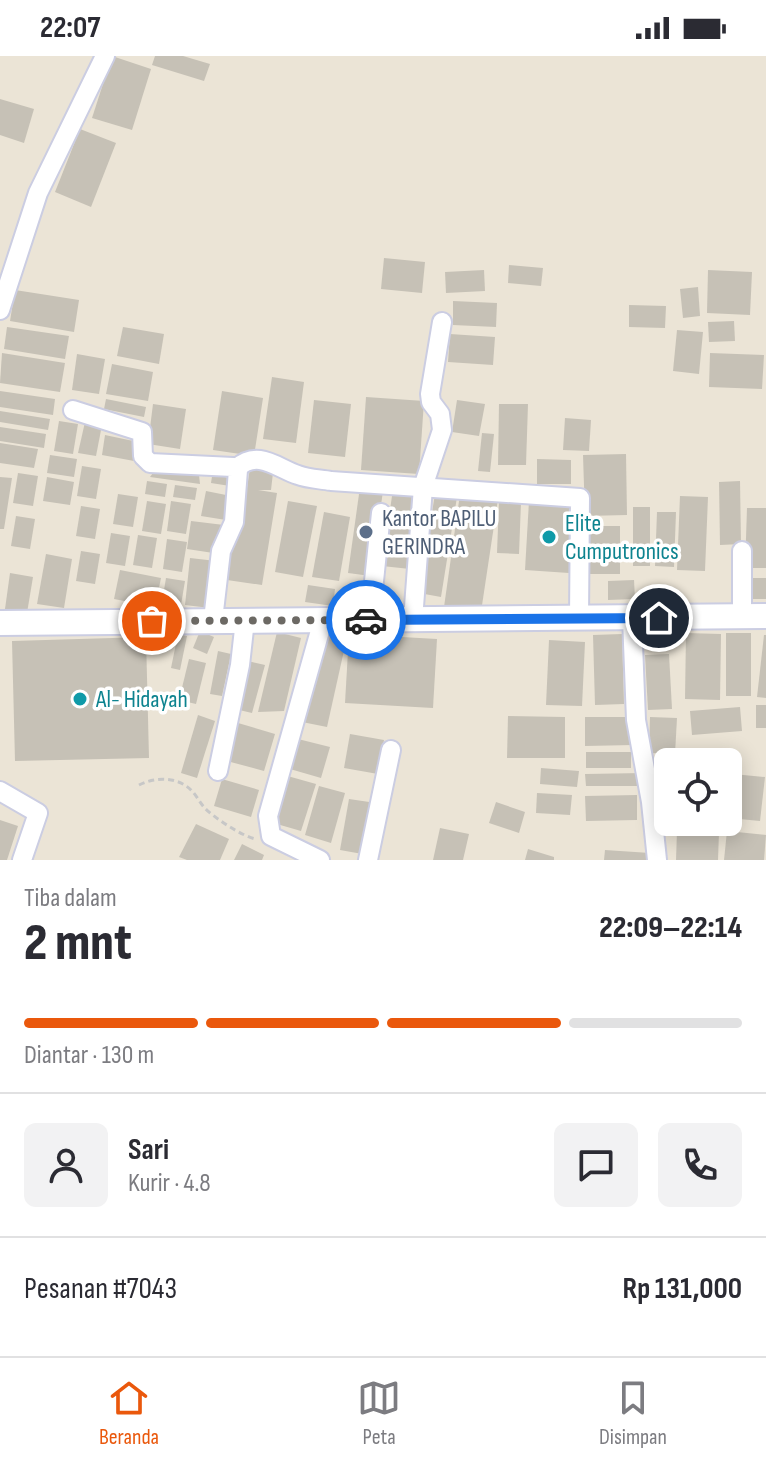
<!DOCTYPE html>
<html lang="id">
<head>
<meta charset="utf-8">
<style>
  :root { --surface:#fff; --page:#f2f2f3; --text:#2b2b33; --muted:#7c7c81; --line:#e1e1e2; --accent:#ea580c }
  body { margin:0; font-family:"Sofia Sans Condensed",sans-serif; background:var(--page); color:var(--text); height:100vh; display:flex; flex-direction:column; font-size:30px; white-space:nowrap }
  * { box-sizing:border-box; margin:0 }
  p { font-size:26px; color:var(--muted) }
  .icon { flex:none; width:44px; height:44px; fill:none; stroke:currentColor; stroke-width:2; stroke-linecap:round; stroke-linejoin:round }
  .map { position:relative; height:804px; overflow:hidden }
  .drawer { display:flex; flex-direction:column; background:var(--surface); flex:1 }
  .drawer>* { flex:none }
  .controls { position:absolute; left:654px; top:692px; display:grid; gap:16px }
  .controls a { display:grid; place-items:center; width:88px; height:88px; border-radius:12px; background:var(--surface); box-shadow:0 4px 20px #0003; font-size:40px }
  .pin { position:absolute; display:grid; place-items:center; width:68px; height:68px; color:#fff; margin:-34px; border:4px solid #fff; border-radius:50%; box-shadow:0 2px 8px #0007 }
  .courier { position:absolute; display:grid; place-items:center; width:80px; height:80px; margin:-40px; border:6px solid #1a73e8; border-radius:50%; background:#fff; color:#222; box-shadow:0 2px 10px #0007 }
  .headline em { font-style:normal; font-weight:800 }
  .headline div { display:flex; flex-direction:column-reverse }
  .headline { display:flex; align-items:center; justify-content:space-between; height:136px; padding:0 24px }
  h1 { font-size:52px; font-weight:800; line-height:60px }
  .bar { display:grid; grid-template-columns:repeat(4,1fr); gap:12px 8px; align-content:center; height:96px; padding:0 24px }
  .bar i { height:10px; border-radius:6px; background:var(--line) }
  .bar .selected { background:var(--accent) }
  .bar p { grid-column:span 4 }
  .line { display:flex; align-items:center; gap:20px; padding:0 24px; border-top:2px solid var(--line) }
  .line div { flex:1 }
  .round { display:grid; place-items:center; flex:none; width:84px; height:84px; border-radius:12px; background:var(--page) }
  .status { display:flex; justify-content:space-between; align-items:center; height:56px; padding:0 40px; background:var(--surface); direction:ltr }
  .status svg { height:22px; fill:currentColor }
  .tabs { display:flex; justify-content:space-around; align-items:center; height:112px; border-top:2px solid var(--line); background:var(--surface); font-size:22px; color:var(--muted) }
  .tabs a { display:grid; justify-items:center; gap:4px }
  .tabs .selected { color:var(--accent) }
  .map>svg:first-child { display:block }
  .building { fill:#c6c1b6 }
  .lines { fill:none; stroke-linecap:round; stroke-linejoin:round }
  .minor-casing { stroke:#cbcde2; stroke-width:22 }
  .secondary-casing { stroke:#cbcde2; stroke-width:28 }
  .path { stroke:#c7c7c7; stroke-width:3; stroke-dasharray:6 4; stroke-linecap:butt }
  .minor { stroke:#fff; stroke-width:18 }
  .secondary { stroke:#fff; stroke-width:24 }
  .done { stroke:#6c6964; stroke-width:8; stroke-dasharray:0 14.4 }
  .route { stroke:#1a73e8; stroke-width:10 }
  .service-dot { fill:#5c6f8a; stroke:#fff; stroke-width:3 }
  .culture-dot { fill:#0f9aa8; stroke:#fff; stroke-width:3 }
  .labels { text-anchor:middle; stroke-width:7; stroke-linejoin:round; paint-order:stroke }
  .service-label { font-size:24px; fill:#4e5e75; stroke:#fff; text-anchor:start }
  .culture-label { font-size:24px; fill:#0d838f; stroke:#fff; text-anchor:start }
</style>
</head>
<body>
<div class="status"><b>22:07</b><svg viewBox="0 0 49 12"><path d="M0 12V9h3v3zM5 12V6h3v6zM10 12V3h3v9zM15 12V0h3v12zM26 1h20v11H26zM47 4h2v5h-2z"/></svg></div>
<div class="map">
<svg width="766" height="804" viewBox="0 0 766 804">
  <rect width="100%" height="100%" fill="#ebe4d6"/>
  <g class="building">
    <path d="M112,0L151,13L132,74L92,62Z"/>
    <path d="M155,0H183L210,8L204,25L152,9Z"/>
    <path d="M0,43L34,53L24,87L0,79Z"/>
    <path d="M80,73L116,87L91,151L55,136Z"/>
    <path d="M384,202L425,206L422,237L381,233Z"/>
    <path d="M509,209L543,212L541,230L508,227Z"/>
    <path d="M484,214L485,235L446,237L445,216Z"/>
    <path d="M708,214L752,216L750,259L707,257Z"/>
    <path d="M698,231L700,260L683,262L680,233Z"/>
    <path d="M15,234L79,244L74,276L10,265Z"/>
    <path d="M453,245L497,247L496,271L453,269Z"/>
    <path d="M629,249L666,250L665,272L629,271Z"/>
    <path d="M734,265L735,285L709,286L708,266Z"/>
    <path d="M7,271L69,280L65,303L4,293Z"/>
    <path d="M123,271L164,278L159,308L117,300Z"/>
    <path d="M677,274L703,276L699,318L673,315Z"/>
    <path d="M450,278L495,281L493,309L448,306Z"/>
    <path d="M2,297L65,307L60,336L0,327Z"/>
    <path d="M710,297L764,299L762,333L709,331Z"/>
    <path d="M77,298L105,303L99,338L72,334Z"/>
    <path d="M112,308L153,316L148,345L106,338Z"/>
    <path d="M272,321L304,326L296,387L263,383Z"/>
    <path d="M0,335L55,343L53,359L0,351Z"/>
    <path d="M222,335L263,342L254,400L213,394Z"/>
    <path d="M366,341L424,345L419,418L361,414Z"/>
    <path d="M106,343L146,351L144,361L104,353Z"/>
    <path d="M314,344L351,348L345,401L308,397Z"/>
    <path d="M457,344L485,348L479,380L452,376Z"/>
    <path d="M153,348L186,353L180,393L148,388Z"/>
    <path d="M499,348H528L526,409H498Z"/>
    <path d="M0,355L50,363L48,374L0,366Z"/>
    <path d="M565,362L591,364L589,395L563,394Z"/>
    <path d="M59,365L78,368L73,398L54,395Z"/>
    <path d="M85,366L102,369L96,400L78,397Z"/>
    <path d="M0,371L46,378L44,392L0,385Z"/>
    <path d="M482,377L494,378L490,416L478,415Z"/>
    <path d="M105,379L138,386L134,405L102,399Z"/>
    <path d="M0,387L38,393L34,412L0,407Z"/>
    <path d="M626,398L627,459L585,460L583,399Z"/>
    <path d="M50,399L77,403L74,421L47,417Z"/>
    <path d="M537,403L571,404V428H537Z"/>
    <path d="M251,405L274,408L271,434H258L277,437L262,529L227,524L241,431L247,432Z"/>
    <path d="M82,410L101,413L96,443L77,440Z"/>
    <path d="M156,413L199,419L200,428L150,421Z"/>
    <path d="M213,414L227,422L230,430L211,427Z"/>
    <path d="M18,417L38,420L33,450L13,447Z"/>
    <path d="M0,421L12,422L4,473H0Z"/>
    <path d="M47,421L74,426L70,449L43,445Z"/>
    <path d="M147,425L167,428L165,441L145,438Z"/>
    <path d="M740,425L741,488L720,489L719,426Z"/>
    <path d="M175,429L197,432L195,444L173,441Z"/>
    <path d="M360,431L383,435L371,520L348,517Z"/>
    <path d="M393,433L421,437L410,513L382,510Z"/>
    <path d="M206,435L231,440L226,464L201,460Z"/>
    <path d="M118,438L138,441L133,471L113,468Z"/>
    <path d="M435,438L457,441L441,541L419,537Z"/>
    <path d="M460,438L498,443L481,556L444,551Z"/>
    <path d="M680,440L708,441L705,515L677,514Z"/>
    <path d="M147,445L166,448L161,478L142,475Z"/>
    <path d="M171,445L191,448L186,478L167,475Z"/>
    <path d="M288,445L317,450L303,521L275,516Z"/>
    <path d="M499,445L521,446L519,498L497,497Z"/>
    <path d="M529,445L573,448L569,517L525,514Z"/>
    <path d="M81,450L100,453L95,483L76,480Z"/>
    <rect x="633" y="451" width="17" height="59"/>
    <path d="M747,452H766V512H745Z"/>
    <path d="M324,456L350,461L339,525L312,521Z"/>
    <path d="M657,456H676L674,511L655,510Z"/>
    <path d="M16,460L35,463L30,493L11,490Z"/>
    <path d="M191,465L224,469L220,498L187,493Z"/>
    <path d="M583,470H620V518H584Z"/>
    <path d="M111,477L130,480L125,510L106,507Z"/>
    <path d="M138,479L157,482L152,512L133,509Z"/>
    <path d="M167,483L187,486L182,516L163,513Z"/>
    <path d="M81,495L100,498L95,528L76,525Z"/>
    <path d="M46,498L72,503L64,552L37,548Z"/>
    <path d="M190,502L216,505L210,552L185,549Z"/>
    <path d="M120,514L161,522L155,551L114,543Z"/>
    <path d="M10,517L33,521L27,557L5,553Z"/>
    <path d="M166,522L185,525L180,555L161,552Z"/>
    <path d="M751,522H766V543H750Z"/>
    <path d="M634,524L635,543L608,544V525Z"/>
    <path d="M308,529L335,533L333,550L305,546Z"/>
    <path d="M200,575L214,581L207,598L193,592Z"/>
    <path d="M323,575L347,581L327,671L302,666Z"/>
    <path d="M277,576L301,582L284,655L258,656Z"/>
    <path d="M686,577L721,578L720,644L685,643Z"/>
    <rect x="726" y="577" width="25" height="63"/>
    <path d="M178,578L187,580L180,614L171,612Z"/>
    <path d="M349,578L437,583L433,652L345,647Z"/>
    <path d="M622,578L624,648L595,649L593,579Z"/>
    <path d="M764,579H766V642L757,641Z"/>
    <path d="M146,581L149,702L15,705L12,585Z"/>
    <path d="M549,584L585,586L582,650L546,649Z"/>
    <path d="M218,595L231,598L222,640L210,638Z"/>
    <path d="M669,598L672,653L648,654L645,599Z"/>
    <path d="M189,603L206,607L196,648L179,644Z"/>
    <path d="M248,605L265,609L252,657L235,653Z"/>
    <rect x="756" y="649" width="10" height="23"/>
    <path d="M740,651L742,675L692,679L690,655Z"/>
    <path d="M198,659L215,665L197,722L181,717Z"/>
    <path d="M508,660L565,661V702H507Z"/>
    <path d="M585,661H633V689L585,690Z"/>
    <path d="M650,661L677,662L675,698L649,697Z"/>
    <path d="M238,667L275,678L264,715L227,705Z"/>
    <path d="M350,678L384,684L378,718L344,712Z"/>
    <path d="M298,683L330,691L321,722L290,713Z"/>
    <rect x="586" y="696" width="45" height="16"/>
    <path d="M541,712L579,715L577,731L540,728Z"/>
    <path d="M643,717V730H586L585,718Z"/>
    <path d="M733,718L765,721L760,765L729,762Z"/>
    <path d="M284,719L316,728L301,775L270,766Z"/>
    <path d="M222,723L259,734L251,761L214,750Z"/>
    <path d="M319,730L345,737L331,787L305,779Z"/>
    <path d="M537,737L572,739L570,759L536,757Z"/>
    <path d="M637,739V764L586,765L585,740Z"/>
    <path d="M349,743L376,747L368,799L340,794Z"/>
    <path d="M496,746L525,756L519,777L489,767Z"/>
    <path d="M0,764L18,770L7,804H0Z"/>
    <path d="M196,768L229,783L220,804H187L179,801Z"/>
    <path d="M440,772L469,778L463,804H433Z"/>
    <path d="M677,775L719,776L718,804H676Z"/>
    <path d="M727,775L766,779L764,804H724Z"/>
    <path d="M242,788L264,799L262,804H234Z"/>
    <path d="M528,793L554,801V804H525Z"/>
    <path d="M605,794L650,797V804H604Z"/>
  </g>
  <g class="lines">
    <defs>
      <g id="minor">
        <path d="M0,254L38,137L105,0"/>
        <path d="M73,354L142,376L143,400L150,407L233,411L238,414L234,466L221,495L213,564"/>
        <path d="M237,412C258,393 277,412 298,419C308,423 320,423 331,425L580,442L579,563"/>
        <path d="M742,560V495"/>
        <path d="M632,562L636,664L651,746L657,804"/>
        <path d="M370,564L381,457"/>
        <path d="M413,564L423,431L442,374L440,358L431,346L430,338L442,266"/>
        <path d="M218,715L240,609L245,564"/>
        <path d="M0,735L38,757L22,804"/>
        <path d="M320,804L271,780L268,760L323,564"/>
        <path d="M368,804L391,694"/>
      </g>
      <path id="secondary" d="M0,567L766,560"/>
    </defs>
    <use href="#minor" class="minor-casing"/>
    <use href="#secondary" class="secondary-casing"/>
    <path class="path" d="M139,729C155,721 178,720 192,735C196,739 199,745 203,750C211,760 243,781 256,783"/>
    <use href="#minor" class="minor"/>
    <use href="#secondary" class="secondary"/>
  </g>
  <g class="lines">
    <path class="done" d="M152,565L366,564"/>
    <path class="route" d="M366,564L659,562"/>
  </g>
  <circle class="service-dot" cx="366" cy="476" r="8"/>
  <g class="culture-dot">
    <circle cx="549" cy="481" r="8"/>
    <circle cx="80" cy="643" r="8"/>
  </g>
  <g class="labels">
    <g class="service-label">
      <text x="382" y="470">Kantor BAPILU<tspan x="382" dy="28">GERINDRA</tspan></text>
    </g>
    <g class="culture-label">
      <text x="565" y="475">Elite<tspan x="565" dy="28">Cumputronics</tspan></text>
      <text x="96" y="651">Al- Hidayah</text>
    </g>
  </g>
</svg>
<div class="controls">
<a><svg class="icon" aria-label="locate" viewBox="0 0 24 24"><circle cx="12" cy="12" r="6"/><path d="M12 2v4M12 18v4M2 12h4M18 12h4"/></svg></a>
</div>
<div class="pin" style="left:152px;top:565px;background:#ea580c"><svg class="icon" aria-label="bag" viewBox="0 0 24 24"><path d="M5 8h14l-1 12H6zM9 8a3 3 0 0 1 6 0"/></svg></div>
<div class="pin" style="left:659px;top:562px;background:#1f2937"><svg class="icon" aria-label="home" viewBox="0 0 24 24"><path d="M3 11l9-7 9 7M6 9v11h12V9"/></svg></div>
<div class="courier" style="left:366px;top:564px"><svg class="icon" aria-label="car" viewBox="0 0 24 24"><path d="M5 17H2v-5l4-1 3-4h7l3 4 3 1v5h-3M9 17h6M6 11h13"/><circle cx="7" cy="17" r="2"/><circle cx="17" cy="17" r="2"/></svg></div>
</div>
<section class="drawer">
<div class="headline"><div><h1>2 mnt</h1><p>Tiba dalam</p></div><em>22:09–22:14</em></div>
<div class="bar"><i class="selected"></i><i class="selected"></i><i class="selected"></i><i></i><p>Diantar · 130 m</p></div>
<div class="line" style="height:144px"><a class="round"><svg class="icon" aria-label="person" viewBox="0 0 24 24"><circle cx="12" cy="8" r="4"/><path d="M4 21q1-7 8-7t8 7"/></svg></a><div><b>Sari</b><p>Kurir · 4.8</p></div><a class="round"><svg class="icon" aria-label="chat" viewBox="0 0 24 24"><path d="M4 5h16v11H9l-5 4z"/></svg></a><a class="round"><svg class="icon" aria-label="phone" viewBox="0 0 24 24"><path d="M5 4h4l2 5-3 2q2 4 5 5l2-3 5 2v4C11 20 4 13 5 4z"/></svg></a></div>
<div class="line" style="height:104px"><div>Pesanan #7043</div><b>Rp 131,000</b></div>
</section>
<nav class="tabs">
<a class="selected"><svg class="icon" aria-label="home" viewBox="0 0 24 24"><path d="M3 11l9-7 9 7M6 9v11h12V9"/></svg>Beranda</a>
<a><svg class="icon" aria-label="map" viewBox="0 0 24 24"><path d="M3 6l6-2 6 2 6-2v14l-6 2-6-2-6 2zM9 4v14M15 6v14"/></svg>Peta</a>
<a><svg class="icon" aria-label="saved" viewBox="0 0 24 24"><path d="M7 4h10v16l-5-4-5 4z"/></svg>Disimpan</a>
</nav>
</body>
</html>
